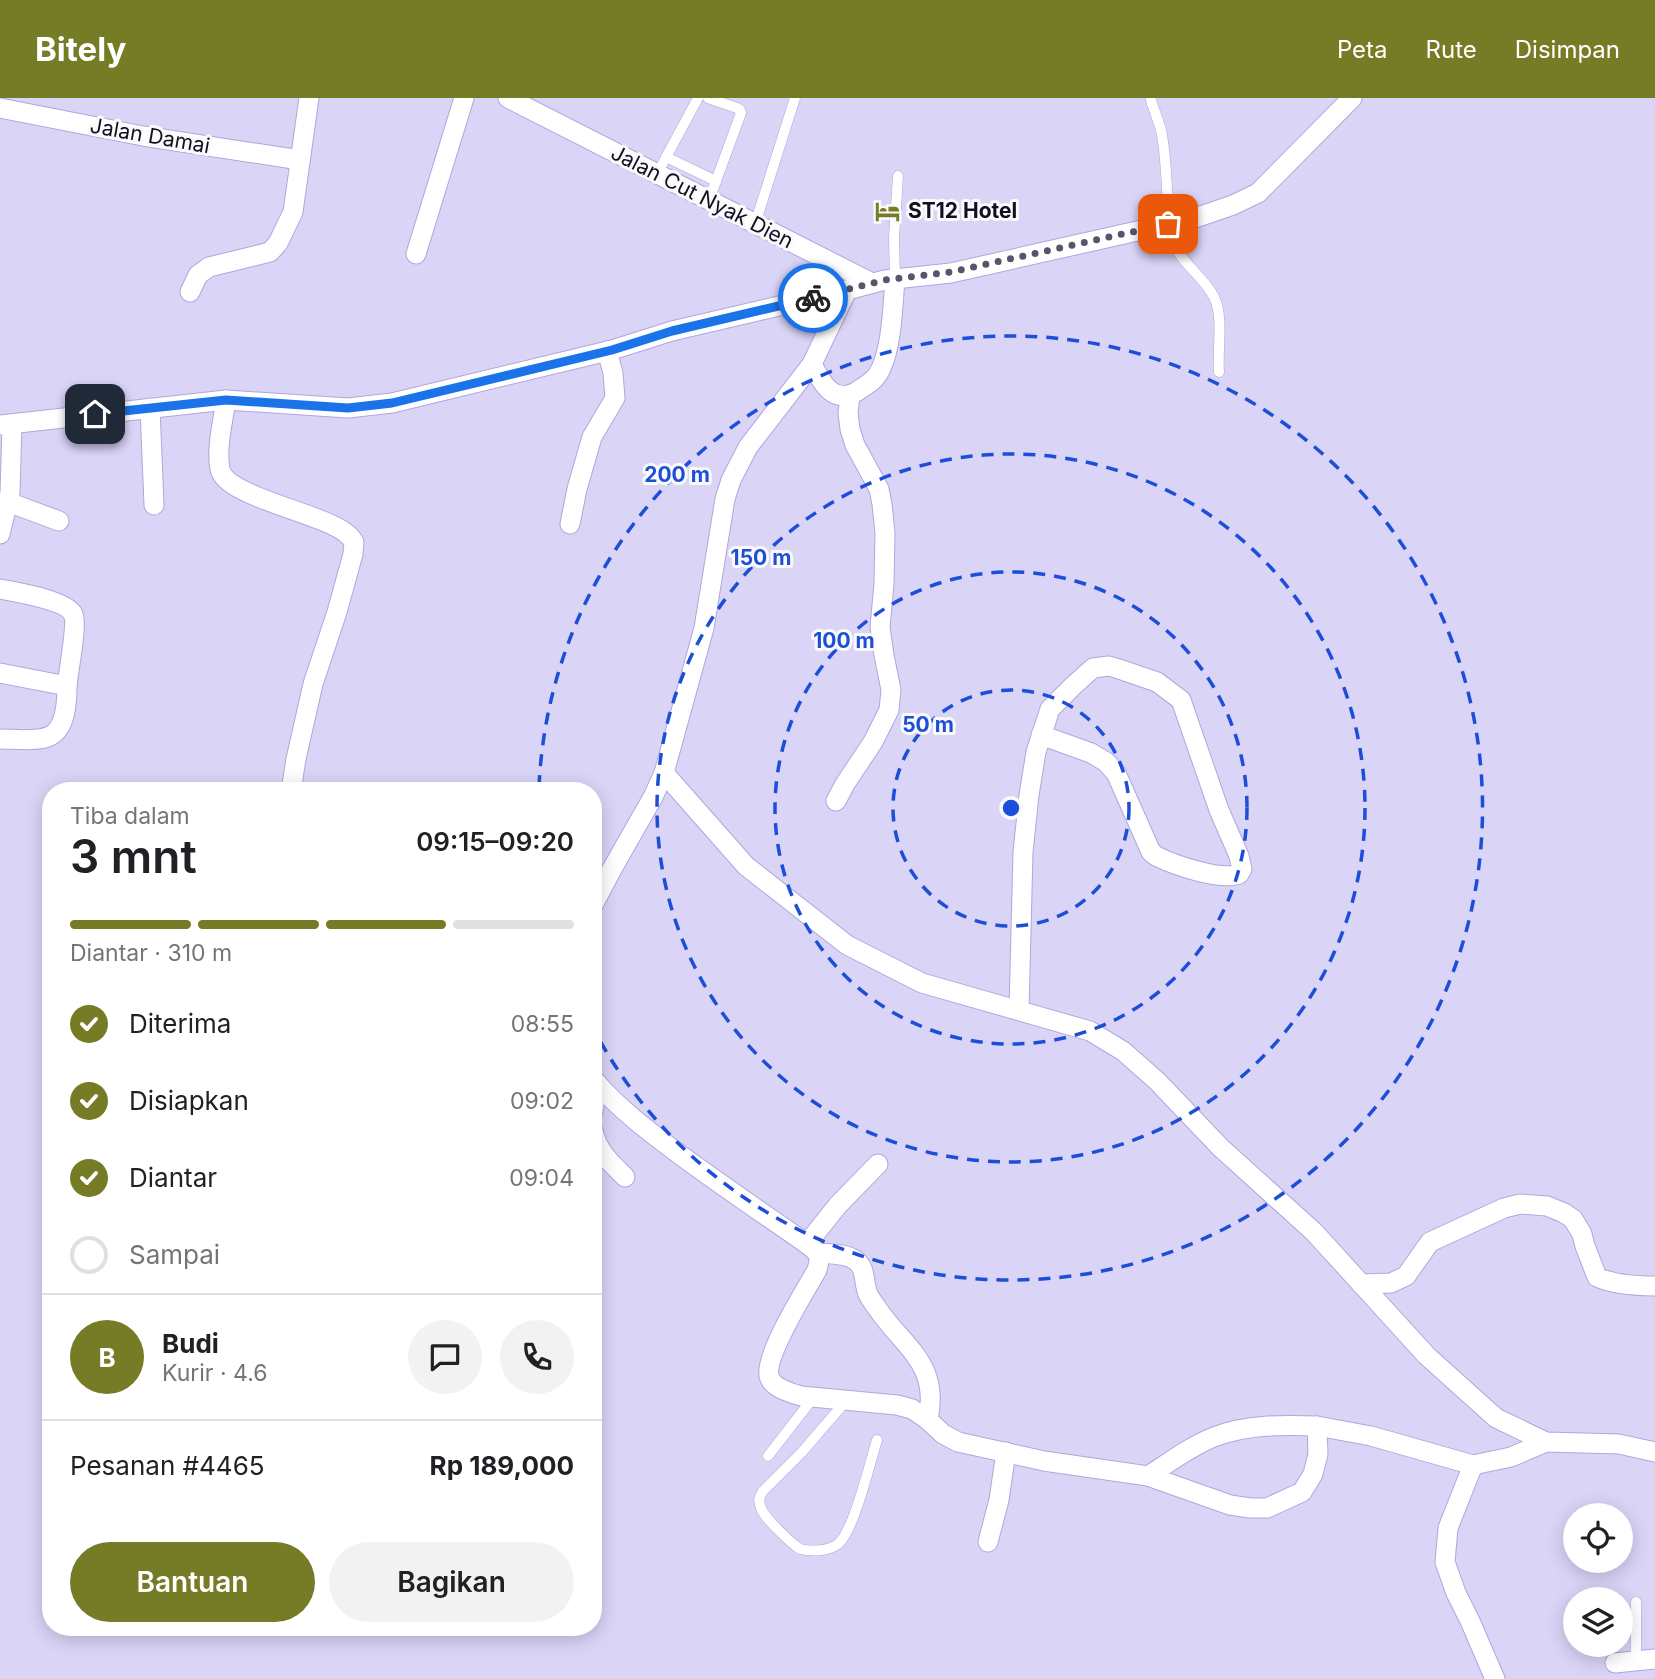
<!DOCTYPE html>
<html lang="id">
<head>
<meta charset="utf-8">
<style>
  :root { --surface:#fff; --page:#f2f2f2; --text:#202124; --muted:#757577; --line:#e0e0e0; --accent:#767b25 }
  body { margin:0; font-family:Inter,sans-serif; background:var(--page); color:var(--text); height:100vh; display:flex; flex-direction:column; font-size:26px; white-space:nowrap }
  * { box-sizing:border-box; margin:0 }
  p { font-size:23px; color:var(--muted) }
  .icon { flex:none; width:38px; height:38px; fill:none; stroke:currentColor; stroke-width:2; stroke-linecap:round; stroke-linejoin:round }
  .map { position:relative; flex:1; overflow:hidden }
  .details { position:absolute; left:42px; top:684px; width:560px; height:854px; display:flex; flex-direction:column; background:var(--surface); border-radius:28px; box-shadow:0 4px 18px #0003 }
  .details>* { flex:none }
  .buttons { position:absolute; left:1563px; top:1405px; display:grid; gap:14px }
  .buttons a { display:grid; place-items:center; width:70px; height:70px; border-radius:50%; background:var(--surface); box-shadow:0 4px 18px #0003; font-size:35px }
  .pin { position:absolute; display:grid; place-items:center; width:60px; height:60px; color:#fff; margin:-30px; border-radius:14px; box-shadow:0 4px 10px #0006 }
  .courier { position:absolute; display:grid; place-items:center; width:70px; height:70px; margin:-35px; border:5px solid #1a73e8; border-radius:50%; background:#fff; color:#222; box-shadow:0 2px 9px #0007 }
  .summary em { font-style:normal; font-weight:600 }
  .summary div { display:flex; flex-direction:column-reverse }
  .summary { display:flex; align-items:center; justify-content:space-between; height:119px; padding:0 28px }
  h1 { font-size:46px; font-weight:600; line-height:52px }
  .bar { display:grid; grid-template-columns:repeat(4,1fr); gap:10px 7px; align-content:center; height:84px; padding:0 28px }
  .bar i { height:9px; border-radius:5px; background:var(--line) }
  .bar .selected { background:var(--accent) }
  .bar p { grid-column:span 4 }
  .line { display:flex; align-items:center; gap:18px; padding:0 28px; border-top:2px solid var(--line) }
  .line div { flex:1 }
  .round { display:grid; place-items:center; flex:none; width:74px; height:74px; border-radius:37px; background:var(--page) }
  ol { padding:0 28px; list-style:none }
  li { display:flex; align-items:center; gap:21px; height:77px }
  li p { margin-inline-start:auto }
  li .icon { padding:7px; border-radius:50%; background:var(--accent); color:#fff; stroke-width:4 }
  li:last-child { color:var(--muted) }
  li i { width:38px; height:38px; border:4px solid var(--line); border-radius:50% }
  .button { display:flex; gap:14px; margin-top:auto; padding:14px 28px }
  .button a { flex:1; height:80px; border-radius:42px; background:var(--accent); color:#fff; font-size:28px; font-weight:600; line-height:80px; text-align:center }
  .button a+a { background:var(--page); color:var(--text) }
  header { display:flex; align-items:center; gap:42px; box-sizing:border-box; height:98px; padding:0 35px; background:var(--accent); color:#fff }
  header strong { font-size:33px }
  nav { display:flex; gap:38px; margin-inline-start:auto; font-size:24px }
  .map>svg:first-child { display:block }
  .lines { fill:none; stroke-linecap:round; stroke-linejoin:round }
  .lane-casing { stroke:#b0a6de; stroke-width:11 }
  .street-casing { stroke:#b0a6de; stroke-width:21 }
  .lane { stroke:#fff; stroke-width:10 }
  .street { stroke:#fff; stroke-width:19 }
  .done { stroke:#59546d; stroke-width:7; stroke-dasharray:0 12.6 }
  .route { stroke:#1a73e8; stroke-width:9 }
  .ring { fill:none; stroke:#1d4ed8; stroke-width:3.5; stroke-dasharray:12 9 }
  .labels { text-anchor:middle; stroke-width:6; stroke-linejoin:round; paint-order:stroke }
  .street-label { font-size:21px; fill:#130f22; stroke:#fafafa }
  .poi-label { font-size:21px; font-weight:bold; fill:#130f22; stroke:#fafafa; text-anchor:start }
  .centre { fill:#1d4ed8; stroke:#fafafa; stroke-width:3.5 }
  .ring-label { font-size:21px; text-anchor:middle; font-weight:bold; fill:#1d4ed8; stroke:#fafafa; stroke-width:6; stroke-linejoin:round; paint-order:stroke }
</style>
</head>
<body>
<header>
<strong>Bitely</strong>
<nav><a>Peta</a><a>Rute</a><a>Disimpan</a></nav>
</header>
<div class="map">
<svg width="1655" height="1581" viewBox="0 0 1655 1581">
  <rect width="100%" height="100%" fill="#dad4f7"/>
  <g class="lines">
    <defs>
      <g id="lane">
        <path d="M708,0L737,10L740,12L741,15L709,102"/>
        <path d="M1151,2C1154,12 1158,22 1161,32C1165,51 1166,71 1167,91C1169,108 1166,127 1173,144C1181,165 1204,179 1214,199C1224,219 1217,252 1219,274"/>
        <path d="M666,59L716,83"/>
        <path d="M657,76L698,0"/>
        <path d="M755,126L795,0"/>
        <path d="M895,180L894,140L898,78"/>
        <path d="M846,1303L802,1354L763,1393C759,1399 758,1403 761,1410C764,1420 791,1445 800,1451C812,1454 828,1453 838,1446C854,1433 870,1364 877,1342"/>
        <path d="M768,1358L813,1300"/>
        <path d="M1636,1504V1563"/>
      </g>
      <g id="street">
        <path d="M508,0L872,185"/>
        <path d="M0,10L143,38L300,62"/>
        <path d="M416,156L464,0"/>
        <path d="M190,194L198,177L209,169L270,154L278,145L293,114L309,0"/>
        <path d="M812,266C821,283 832,307 856,294C862,290 869,286 874,281C892,263 893,205 895,180"/>
        <path d="M226,302C223,324 216,349 220,371C225,399 323,415 347,436C350,438 352,441 354,444L353,456L337,514L313,586L296,661L291,693"/>
        <path d="M150,310L154,407"/>
        <path d="M0,327L226,302L348,310L392,305L612,252L672,233L847,192L885,182L951,175L1195,120L1233,107L1258,95L1352,0"/>
        <path d="M8,404L59,423"/>
        <path d="M570,426L577,391L592,339L615,300L613,275L607,253"/>
        <path d="M0,436L10,395L12,326"/>
        <path d="M0,491C15,494 66,502 73,516C78,525 68,575 67,588"/>
        <path d="M0,575L67,588C67,603 66,630 50,638C38,644 13,641 0,641"/>
        <path d="M664,675L746,768L847,847L922,885L1090,933L1123,953L1157,983L1221,1050L1314,1134L1427,1258L1496,1320L1546,1344L1619,1346L1655,1354"/>
        <path d="M836,703L845,686L873,644L889,612L891,592L884,557L880,529L884,486L885,435L882,406L879,391L855,347L850,331L848,315L850,297"/>
        <path d="M593,807L612,771L653,699L664,675L704,530L725,401L731,382L748,349L812,266L847,192"/>
        <path d="M1019,912L1023,754L1029,697L1036,654L1050,611L1073,588L1093,570L1109,568L1119,571L1157,584L1181,602L1219,712L1239,758L1242,771L1239,776C1220,783 1174,767 1156,758L1151,754L1116,675L1106,664L1091,655L1041,637"/>
        <path d="M593,981C618,1010 648,1033 679,1056C721,1087 764,1116 807,1146C819,1155 821,1158 817,1172C805,1193 765,1256 769,1278C772,1290 791,1295 801,1298L897,1307L912,1311L928,1322L943,1336L958,1344L1044,1363L1148,1378L1230,1407L1250,1410H1267L1302,1394L1313,1376L1318,1356L1317,1328L1371,1338L1473,1367L1511,1359L1546,1344"/>
        <path d="M593,1014L597,985"/>
        <path d="M593,1033C598,1054 610,1064 625,1079"/>
        <path d="M807,1146L838,1107L878,1066"/>
        <path d="M818,1155C830,1156 845,1155 855,1162C867,1170 863,1185 868,1196C870,1201 874,1205 877,1210C904,1250 940,1265 928,1322"/>
        <path d="M1361,1186L1391,1185L1406,1178L1430,1144L1504,1110L1520,1106L1547,1108L1564,1115L1573,1121L1582,1136L1585,1148L1597,1179C1614,1187 1636,1188 1655,1188"/>
        <path d="M1473,1367L1448,1430L1445,1464L1456,1495L1470,1523L1495,1581"/>
        <path d="M1148,1378C1170,1364 1191,1348 1214,1339C1247,1326 1283,1327 1317,1328"/>
        <path d="M988,1444L999,1402L1006,1354"/>
        <path d="M1615,1565L1655,1561"/>
      </g>
    </defs>
    <use href="#lane" class="lane-casing"/>
    <use href="#street" class="street-casing"/>
    <use href="#lane" class="lane"/>
    <use href="#street" class="street"/>
  </g>
  <g class="lines">
    <path class="done" d="M813,200L885,182L951,174L1168,126"/>
    <path class="route" d="M95,316L226,302L348,310L392,305L612,252L672,233L813,200"/>
  </g>
  <g class="ring">
    <circle cx="1011" cy="710" r="118"/>
    <circle cx="1011" cy="710" r="236"/>
    <circle cx="1011" cy="710" r="354"/>
    <path d="M539 689A472 472 0 1 1 594 932"/>
  </g>
  <defs>
    <symbol id="hotel-bare" viewBox="-9 -9 18 18"><path d="M-6-4.5h1.5V1H6V5H4.5V3h-9V5H-6ZM-4 0a1.8 1.8 0 1 1 3.6 0ZM.5 0V-2.5h3Q6-2.5 6 0Z" fill="#767b25" stroke="#fafafa" stroke-width="2.5" paint-order="stroke"/></symbol>
  </defs>
  <g fill-rule="evenodd">
    <use href="#hotel-bare" x="870" y="96" width="35" height="35"/>
  </g>
  <g class="labels">
    <g class="street-label">
      <text transform="translate(150 38) rotate(10)" y="7">Jalan Damai</text>
      <text transform="translate(702 99) rotate(27)" y="7">Jalan Cut Nyak Dien</text>
    </g>
    <g class="poi-label">
      <text x="908" y="120">ST12 Hotel</text>
    </g>
  </g>
  <circle cx="1011" cy="710" r="10" class="centre"/>
  <g class="ring-label">
    <text x="677" y="384">200 m</text>
    <text x="761" y="467">150 m</text>
    <text x="844" y="550">100 m</text>
    <text x="928" y="634">50 m</text>
  </g>
</svg>
<div class="buttons">
<a><svg class="icon" aria-label="locate" viewBox="0 0 24 24"><circle cx="12" cy="12" r="6"/><path d="M12 2v4M12 18v4M2 12h4M18 12h4"/></svg></a>
<a><svg class="icon" aria-label="layers" viewBox="0 0 24 24"><path d="M12 4l9 5-9 5-9-5zM3 14l9 5 9-5"/></svg></a>
</div>
<div class="pin" style="left:1168px;top:126px;background:#ea580c"><svg class="icon" aria-label="bag" viewBox="0 0 24 24"><path d="M5 8h14l-1 12H6zM9 8a3 3 0 0 1 6 0"/></svg></div>
<div class="pin" style="left:95px;top:316px;background:#1f2937"><svg class="icon" aria-label="home" viewBox="0 0 24 24"><path d="M3 11l9-7 9 7M6 9v11h12V9"/></svg></div>
<div class="courier" style="left:813px;top:200px"><svg class="icon" aria-label="bike" viewBox="0 0 24 24"><circle cx="6" cy="16" r="4"/><circle cx="18" cy="16" r="4"/><path d="M6 16l4-8h5l3 8M10 8l3 8H6M13 5h3"/></svg></div>
<section class="details">
<div class="summary"><div><h1>3 mnt</h1><p>Tiba dalam</p></div><em>09:15–09:20</em></div>
<div class="bar"><i class="selected"></i><i class="selected"></i><i class="selected"></i><i></i><p>Diantar · 310 m</p></div>
<ol>
<li><svg class="icon" aria-label="check" viewBox="0 0 24 24"><path d="M5 12l5 5 9-10"/></svg>Diterima<p>08:55</p></li>
<li><svg class="icon" aria-label="check" viewBox="0 0 24 24"><path d="M5 12l5 5 9-10"/></svg>Disiapkan<p>09:02</p></li>
<li><svg class="icon" aria-label="check" viewBox="0 0 24 24"><path d="M5 12l5 5 9-10"/></svg>Diantar<p>09:04</p></li>
<li><i></i>Sampai</li>
</ol>
<div class="line" style="height:126px"><b class="round" style="background:var(--accent);color:#fff">B</b><div><b>Budi</b><p>Kurir · 4.6</p></div><a class="round"><svg class="icon" aria-label="chat" viewBox="0 0 24 24"><path d="M4 5h16v11H9l-5 4z"/></svg></a><a class="round"><svg class="icon" aria-label="phone" viewBox="0 0 24 24"><path d="M5 4h4l2 5-3 2q2 4 5 5l2-3 5 2v4C11 20 4 13 5 4z"/></svg></a></div>
<div class="line" style="height:91px"><div>Pesanan #4465</div><b>Rp 189,000</b></div>
<div class="button"><a>Bantuan</a><a>Bagikan</a></div>
</section>
</div>
</body>
</html>
